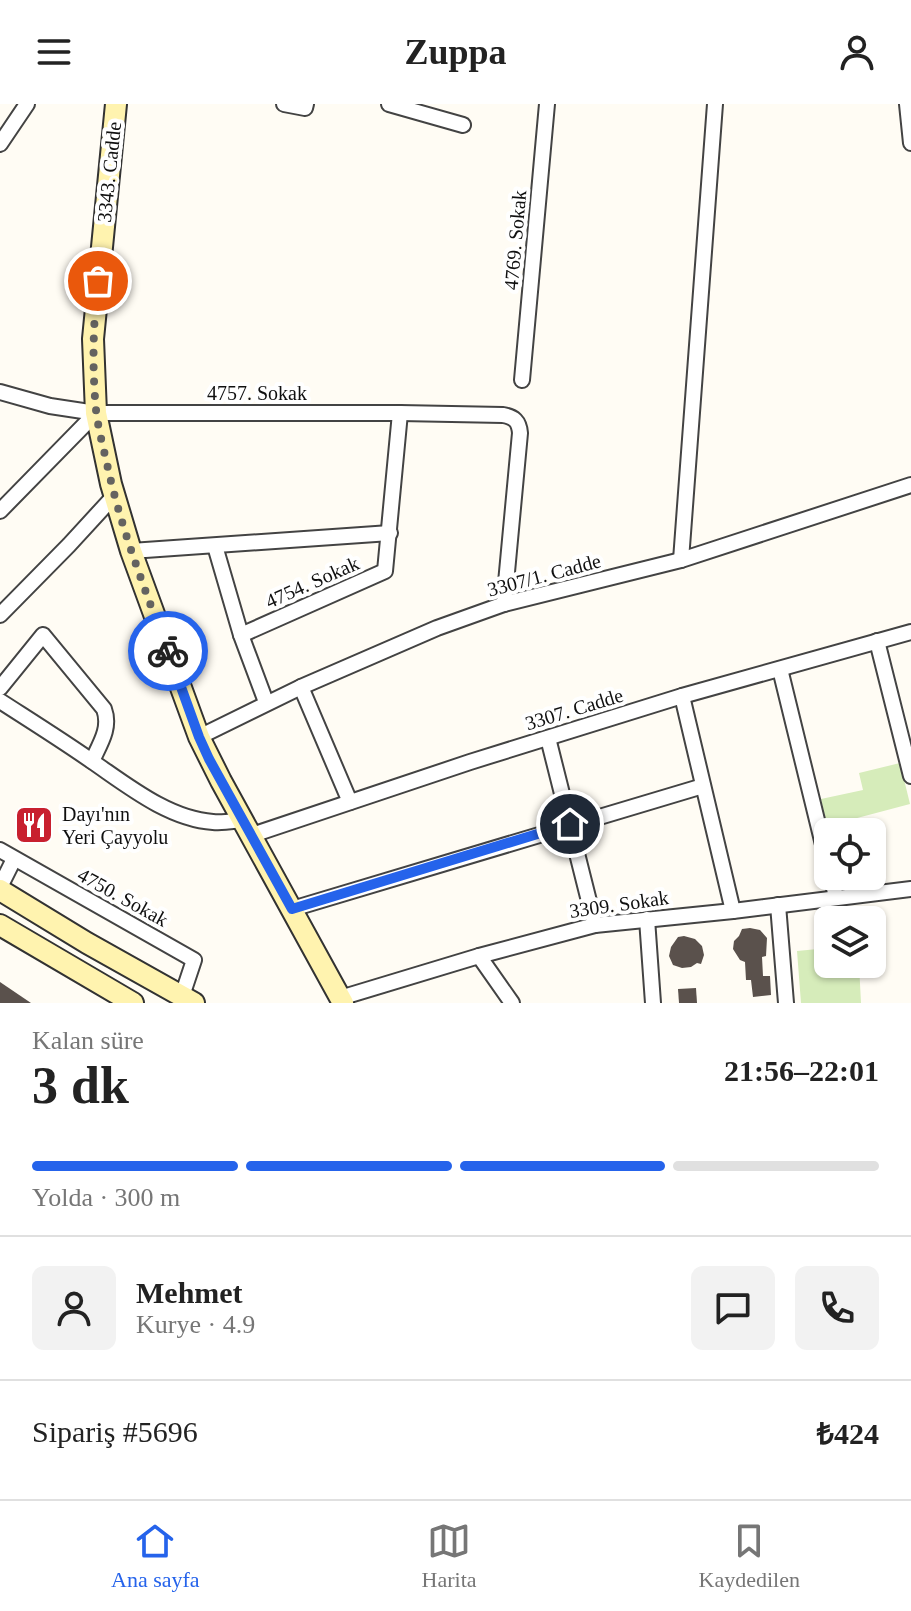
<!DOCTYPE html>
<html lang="tr">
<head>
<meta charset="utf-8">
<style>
  :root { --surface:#fff; --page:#f2f2f2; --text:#222; --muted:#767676; --line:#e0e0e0; --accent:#2563eb }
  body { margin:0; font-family:Georgia,serif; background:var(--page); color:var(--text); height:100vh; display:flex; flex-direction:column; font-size:30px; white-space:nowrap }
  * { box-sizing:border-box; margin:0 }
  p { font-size:26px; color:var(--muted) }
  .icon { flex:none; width:44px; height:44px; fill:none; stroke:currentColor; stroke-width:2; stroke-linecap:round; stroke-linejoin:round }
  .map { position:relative; height:899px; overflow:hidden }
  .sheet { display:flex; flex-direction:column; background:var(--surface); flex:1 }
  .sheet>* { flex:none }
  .buttons { position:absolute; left:814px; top:714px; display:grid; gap:16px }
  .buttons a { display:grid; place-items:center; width:72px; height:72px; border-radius:12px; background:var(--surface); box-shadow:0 2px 6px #0004; font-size:40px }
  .pin { position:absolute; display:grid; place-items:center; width:68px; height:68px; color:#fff; margin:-34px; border:4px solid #fff; border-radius:50%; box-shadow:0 2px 8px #0007 }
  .courier { position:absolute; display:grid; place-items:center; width:80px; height:80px; margin:-40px; border:6px solid #2563eb; border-radius:50%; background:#fff; color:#222; box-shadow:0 2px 10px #0007 }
  .head em { font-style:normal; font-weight:800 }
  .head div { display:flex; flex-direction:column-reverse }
  .head { display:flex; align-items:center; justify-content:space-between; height:136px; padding:0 32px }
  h1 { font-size:52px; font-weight:800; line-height:60px }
  .bar { display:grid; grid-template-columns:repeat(4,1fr); gap:12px 8px; align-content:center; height:96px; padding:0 32px }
  .bar i { height:10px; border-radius:6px; background:var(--line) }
  .bar .active { background:var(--accent) }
  .bar p { grid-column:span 4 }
  .line { display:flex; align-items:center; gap:20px; padding:0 32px; border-top:2px solid var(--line) }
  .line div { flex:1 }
  .round { display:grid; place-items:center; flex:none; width:84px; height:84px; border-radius:12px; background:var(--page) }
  header { display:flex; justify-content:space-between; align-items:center; height:104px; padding:0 32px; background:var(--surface); font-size:36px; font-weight:800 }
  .tab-bar { display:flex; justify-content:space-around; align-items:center; height:112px; border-top:2px solid var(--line); background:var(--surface); font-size:22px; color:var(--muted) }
  .tab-bar a { display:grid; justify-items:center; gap:4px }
  .tab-bar .active { color:var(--accent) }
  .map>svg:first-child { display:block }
  .green { fill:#d6ecba }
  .building { fill:#5a514c }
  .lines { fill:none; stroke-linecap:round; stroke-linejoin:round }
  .street-casing { stroke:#434343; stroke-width:18 }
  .secondary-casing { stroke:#323232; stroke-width:24 }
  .street { stroke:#fff; stroke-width:14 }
  .secondary { stroke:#fff3af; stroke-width:20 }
  .done { stroke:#646360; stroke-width:8; stroke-dasharray:0 14.4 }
  .route { stroke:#2563eb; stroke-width:10 }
  .labels { text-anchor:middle; stroke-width:8; stroke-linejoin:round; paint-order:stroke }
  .street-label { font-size:20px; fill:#101010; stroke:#fff }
  .poi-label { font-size:20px; fill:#101010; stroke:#fff; text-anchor:start }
</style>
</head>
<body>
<header><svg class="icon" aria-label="menu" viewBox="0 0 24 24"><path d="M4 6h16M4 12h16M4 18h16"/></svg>Zuppa<svg class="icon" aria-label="person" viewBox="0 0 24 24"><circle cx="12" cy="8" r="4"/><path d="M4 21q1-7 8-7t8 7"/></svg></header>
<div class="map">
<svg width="911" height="899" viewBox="0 0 911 899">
  <rect width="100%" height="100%" fill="#fffcf4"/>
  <g class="green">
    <path d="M900,659L910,700L827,722L821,695L863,686L859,669Z"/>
    <path d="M828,844V860H859L861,899H801L797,847Z"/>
  </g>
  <g class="building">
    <path d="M750,824L760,826L767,834L766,852L762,853L763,872H770L771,891L753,893L751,876H746L745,858L740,856L733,845L734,837L739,832L742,825Z"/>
    <path d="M684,832L695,835L702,842L704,851L701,860L697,859L691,863L682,864L673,861L669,852L671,843L678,833Z"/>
    <path d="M0,878L31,899H0Z"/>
    <path d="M696,884L697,899H679L678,885Z"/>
  </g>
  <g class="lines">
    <defs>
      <g id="street">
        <path d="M284,0L305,4L306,0"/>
        <path d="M389,0L463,21"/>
        <path d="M907,0L911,39"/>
        <path d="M0,40L27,0"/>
        <path d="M522,276L547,0"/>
        <path d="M0,288L50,302L96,309H400L503,311C514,313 519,317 520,329L504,500"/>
        <path d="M0,407L96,309"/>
        <path d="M215,442L241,531L266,598"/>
        <path d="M131,447L390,429"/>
        <path d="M681,456L715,0"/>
        <path d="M0,511L69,441L114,392"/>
        <path d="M241,531L385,467L400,309"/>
        <path d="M877,537L911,672"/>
        <path d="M780,565L828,761"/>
        <path d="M301,583L350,698"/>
        <path d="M0,584L43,531L104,605C111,624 100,640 92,657"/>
        <path d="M682,592L733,807"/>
        <path d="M0,597C31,617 63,637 93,658C128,682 169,715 213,718C223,719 233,717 243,716"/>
        <path d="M199,633L301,583L437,524L504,500L681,456L911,381"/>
        <path d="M548,634L595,821"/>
        <path d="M252,731L470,658L682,592L911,528"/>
        <path d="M0,746L194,856L182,892"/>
        <path d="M831,772L836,793"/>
        <path d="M0,783L14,755"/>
        <path d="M778,801L786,899"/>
        <path d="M292,805L703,682"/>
        <path d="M647,815L653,899"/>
        <path d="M479,852L512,899"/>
        <path d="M340,894L479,852L595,821L733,807L911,785"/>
      </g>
      <g id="secondary">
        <path d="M116,0L93,235L96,309L111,380L131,447L199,633L221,677L343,899"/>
        <path d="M0,786L87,839L194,899"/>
        <path d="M0,821L133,899"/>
      </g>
    </defs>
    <use href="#street" class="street-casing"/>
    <use href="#secondary" class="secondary-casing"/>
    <use href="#street" class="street"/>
    <use href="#secondary" class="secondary"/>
  </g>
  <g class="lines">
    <path class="done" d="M98,177C93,220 92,263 96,306C98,324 103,342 107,360C121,425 145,486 168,547"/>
    <path class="route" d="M168,547L199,633L209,655L292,805L570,720"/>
  </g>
  <defs>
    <symbol id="restaurant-square" viewBox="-11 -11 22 22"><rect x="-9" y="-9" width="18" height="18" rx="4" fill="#c8202f" stroke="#fff"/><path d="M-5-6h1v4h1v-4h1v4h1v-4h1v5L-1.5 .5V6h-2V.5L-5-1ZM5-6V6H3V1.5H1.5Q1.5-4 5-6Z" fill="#fff"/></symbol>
  </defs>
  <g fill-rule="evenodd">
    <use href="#restaurant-square" x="12" y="699" width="44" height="44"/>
  </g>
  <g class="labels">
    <g class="street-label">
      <text transform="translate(109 68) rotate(-84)" y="7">3343. Cadde</text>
      <text transform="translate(515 136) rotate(-85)" y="7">4769. Sokak</text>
      <text x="257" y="296">4757. Sokak</text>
      <text transform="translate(544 471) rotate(-15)" y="7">3307/1. Cadde</text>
      <text transform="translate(312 478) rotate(-24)" y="7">4754. Sokak</text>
      <text transform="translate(574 605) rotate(-17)" y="7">3307. Cadde</text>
      <text transform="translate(123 793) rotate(29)" y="7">4750. Sokak</text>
      <text transform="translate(619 800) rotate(-8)" y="7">3309. Sokak</text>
    </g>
    <g class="poi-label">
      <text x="62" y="717">Dayı'nın<tspan x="62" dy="23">Yeri Çayyolu</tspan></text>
    </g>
  </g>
</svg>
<div class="buttons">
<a><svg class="icon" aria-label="locate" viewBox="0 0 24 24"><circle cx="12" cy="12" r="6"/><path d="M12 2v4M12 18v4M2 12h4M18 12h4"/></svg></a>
<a><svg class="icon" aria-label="layers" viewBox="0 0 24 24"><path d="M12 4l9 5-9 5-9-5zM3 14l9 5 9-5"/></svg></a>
</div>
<div class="pin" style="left:98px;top:177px;background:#ea580c"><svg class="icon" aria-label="bag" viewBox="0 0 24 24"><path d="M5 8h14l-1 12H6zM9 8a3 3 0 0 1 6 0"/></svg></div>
<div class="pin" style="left:570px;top:720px;background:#1f2937"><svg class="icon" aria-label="home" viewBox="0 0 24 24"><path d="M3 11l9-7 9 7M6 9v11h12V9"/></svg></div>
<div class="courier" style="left:168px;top:547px"><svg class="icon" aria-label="bike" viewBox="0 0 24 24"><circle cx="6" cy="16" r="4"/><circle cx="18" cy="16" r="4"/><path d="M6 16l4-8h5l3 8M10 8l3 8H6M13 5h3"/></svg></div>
</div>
<section class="sheet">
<div class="head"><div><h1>3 dk</h1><p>Kalan süre</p></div><em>21:56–22:01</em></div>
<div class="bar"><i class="active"></i><i class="active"></i><i class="active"></i><i></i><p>Yolda · 300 m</p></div>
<div class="line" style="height:144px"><a class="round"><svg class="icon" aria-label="person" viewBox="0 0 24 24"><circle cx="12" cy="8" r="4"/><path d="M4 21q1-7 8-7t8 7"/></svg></a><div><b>Mehmet</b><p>Kurye · 4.9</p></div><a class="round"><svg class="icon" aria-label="chat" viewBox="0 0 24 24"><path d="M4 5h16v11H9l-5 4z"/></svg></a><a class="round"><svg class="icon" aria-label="phone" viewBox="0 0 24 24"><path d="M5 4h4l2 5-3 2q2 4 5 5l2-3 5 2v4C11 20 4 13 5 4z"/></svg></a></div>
<div class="line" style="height:104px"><div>Sipariş #5696</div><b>₺424</b></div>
</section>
<nav class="tab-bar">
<a class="active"><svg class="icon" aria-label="home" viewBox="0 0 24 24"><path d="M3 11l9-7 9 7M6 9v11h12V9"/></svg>Ana sayfa</a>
<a><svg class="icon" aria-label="map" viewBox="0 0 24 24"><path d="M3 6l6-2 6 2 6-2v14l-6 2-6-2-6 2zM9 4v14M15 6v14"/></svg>Harita</a>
<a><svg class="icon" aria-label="saved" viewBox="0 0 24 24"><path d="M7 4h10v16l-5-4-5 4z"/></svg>Kaydedilen</a>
</nav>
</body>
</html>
